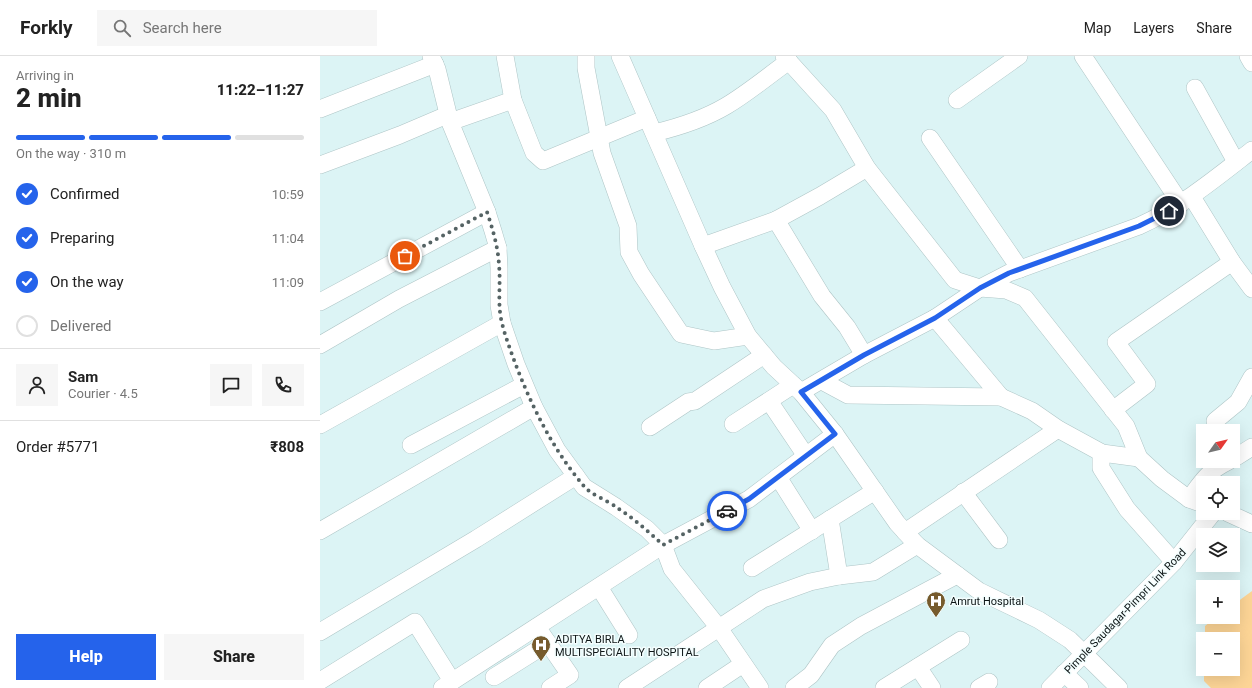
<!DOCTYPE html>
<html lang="en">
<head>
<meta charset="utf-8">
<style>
  :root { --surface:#fff; --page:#f6f6f6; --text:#222; --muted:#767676; --line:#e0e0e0; --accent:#2563eb }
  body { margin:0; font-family:Roboto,sans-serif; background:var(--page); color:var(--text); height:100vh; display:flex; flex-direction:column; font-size:15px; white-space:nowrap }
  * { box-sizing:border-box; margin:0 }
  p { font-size:13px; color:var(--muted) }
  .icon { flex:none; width:22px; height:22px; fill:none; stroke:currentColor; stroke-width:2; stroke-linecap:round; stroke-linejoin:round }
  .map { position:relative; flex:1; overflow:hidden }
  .details { display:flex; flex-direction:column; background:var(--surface); width:320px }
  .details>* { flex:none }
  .needle { width:26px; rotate:56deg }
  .tools { position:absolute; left:876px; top:368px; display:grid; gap:8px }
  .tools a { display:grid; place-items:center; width:44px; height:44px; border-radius:0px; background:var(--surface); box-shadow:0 4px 16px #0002; font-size:20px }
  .pin { position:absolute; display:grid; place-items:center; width:34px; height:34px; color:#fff; margin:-17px; border:2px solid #fff; border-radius:50%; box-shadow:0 1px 4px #0007 }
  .courier { position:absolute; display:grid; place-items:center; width:40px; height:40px; margin:-20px; border:3px solid #2563eb; border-radius:50%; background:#fff; color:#222; box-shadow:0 1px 5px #0007 }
  .summary em { font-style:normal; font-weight:800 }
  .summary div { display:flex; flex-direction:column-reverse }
  .summary { display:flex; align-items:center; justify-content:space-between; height:68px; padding:0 16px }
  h1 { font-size:26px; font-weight:800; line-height:30px }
  .bar { display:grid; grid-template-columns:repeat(4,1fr); gap:6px 4px; align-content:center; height:48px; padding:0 16px }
  .bar i { height:5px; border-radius:3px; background:var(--line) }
  .bar .active { background:var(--accent) }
  .bar p { grid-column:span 4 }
  .line { display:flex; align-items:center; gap:10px; padding:0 16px; border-top:1px solid var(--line) }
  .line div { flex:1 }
  .round { display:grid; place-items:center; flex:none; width:42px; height:42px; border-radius:0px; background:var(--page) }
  ol { padding:0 16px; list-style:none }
  li { display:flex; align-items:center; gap:12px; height:44px }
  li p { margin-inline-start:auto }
  li .icon { padding:4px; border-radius:50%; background:var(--accent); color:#fff; stroke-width:4 }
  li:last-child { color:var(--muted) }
  li i { width:22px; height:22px; border:2px solid var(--line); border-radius:50% }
  .button { display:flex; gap:8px; margin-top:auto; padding:8px 16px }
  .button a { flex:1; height:46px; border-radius:0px; background:var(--accent); color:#fff; font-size:16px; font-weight:800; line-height:46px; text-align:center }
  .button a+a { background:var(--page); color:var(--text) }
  header { display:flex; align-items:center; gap:24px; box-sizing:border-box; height:56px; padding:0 20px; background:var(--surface); border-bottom:1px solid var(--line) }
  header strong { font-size:19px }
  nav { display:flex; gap:22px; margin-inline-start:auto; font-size:14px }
  .search { width:280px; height:36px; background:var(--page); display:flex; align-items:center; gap:10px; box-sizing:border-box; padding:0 14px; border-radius:0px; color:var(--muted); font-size:15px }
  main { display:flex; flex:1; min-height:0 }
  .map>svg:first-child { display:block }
  .green { fill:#fdd596 }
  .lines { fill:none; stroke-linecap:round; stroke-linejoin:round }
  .minor-casing { stroke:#aec5c6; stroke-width:18 }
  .minor { stroke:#fff; stroke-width:17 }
  .done { stroke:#556364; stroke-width:4; stroke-dasharray:0 7.2 }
  .route { stroke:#2563eb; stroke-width:5 }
  .labels { text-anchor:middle; stroke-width:3; stroke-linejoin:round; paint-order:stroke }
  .poi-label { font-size:11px; fill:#0d1516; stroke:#f4fefe; text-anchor:start }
  .street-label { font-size:11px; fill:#0d1516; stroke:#f4fefe }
</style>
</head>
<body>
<header>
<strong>Forkly</strong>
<div class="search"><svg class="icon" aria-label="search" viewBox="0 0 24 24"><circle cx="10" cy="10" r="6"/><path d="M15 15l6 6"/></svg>Search here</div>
<nav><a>Map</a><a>Layers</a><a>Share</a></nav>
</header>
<main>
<section class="details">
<div class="summary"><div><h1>2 min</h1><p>Arriving in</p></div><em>11:22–11:27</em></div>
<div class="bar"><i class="active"></i><i class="active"></i><i class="active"></i><i></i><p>On the way · 310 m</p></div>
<ol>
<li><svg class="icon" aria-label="check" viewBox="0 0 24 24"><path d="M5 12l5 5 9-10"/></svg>Confirmed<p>10:59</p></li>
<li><svg class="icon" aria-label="check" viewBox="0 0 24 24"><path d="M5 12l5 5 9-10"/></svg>Preparing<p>11:04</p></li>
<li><svg class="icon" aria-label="check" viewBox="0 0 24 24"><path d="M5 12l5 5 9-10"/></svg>On the way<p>11:09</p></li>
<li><i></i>Delivered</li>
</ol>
<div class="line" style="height:72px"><a class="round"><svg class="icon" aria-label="person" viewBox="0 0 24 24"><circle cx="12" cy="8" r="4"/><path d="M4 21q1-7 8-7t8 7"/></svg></a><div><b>Sam</b><p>Courier · 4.5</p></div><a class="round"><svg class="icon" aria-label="chat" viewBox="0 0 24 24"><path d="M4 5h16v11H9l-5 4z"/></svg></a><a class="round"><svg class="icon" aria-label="phone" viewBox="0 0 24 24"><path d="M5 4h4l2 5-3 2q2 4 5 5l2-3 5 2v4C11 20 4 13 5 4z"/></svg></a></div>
<div class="line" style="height:52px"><div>Order #5771</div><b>₹808</b></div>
<div class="button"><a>Help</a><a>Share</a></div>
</section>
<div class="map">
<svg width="932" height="632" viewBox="0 0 932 632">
  <rect width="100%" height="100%" fill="#dcf4f5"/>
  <path class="green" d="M932,535V632H891L884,625V613H913V583H885V570L896,561H913V549Z"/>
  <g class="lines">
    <defs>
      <g id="minor">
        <path d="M111,0L117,13L130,66L167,156L173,175L178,192L179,212V249L182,267L196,308L214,351L237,394L264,431L296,451L327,473L343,489L352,513L399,572L440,632"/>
        <path d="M185,0L193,44L214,97L223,105L327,62"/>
        <path d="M266,0V12L282,97L308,170L309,196L321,218L361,278L394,285L428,280"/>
        <path d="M300,0L383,190L402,231L428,280L454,311L481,336L515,378L577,467L597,489L659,535L719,564L750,584L799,632"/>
        <path d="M464,0L513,54L547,112L635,224L660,232L686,234L705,242L806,370L819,402L842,423L869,443L883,448"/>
        <path d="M763,0L861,148"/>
        <path d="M928,0L932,7"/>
        <path d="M875,32L916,106"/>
        <path d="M637,44L699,0"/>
        <path d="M0,53L115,8"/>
        <path d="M130,66L193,44"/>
        <path d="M334,77C359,71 384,63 406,50C428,37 448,20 469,5"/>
        <path d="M610,82L700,213"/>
        <path d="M0,109L80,79L127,59"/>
        <path d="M872,141L912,206L932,233"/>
        <path d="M456,164L502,240L527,271L544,299"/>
        <path d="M383,190L456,164L500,140L547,112"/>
        <path d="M0,246L167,156"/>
        <path d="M615,262L681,341"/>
        <path d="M0,289L79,243L178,192"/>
        <path d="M502,325L528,339L681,341L712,355L738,373L782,397L819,402"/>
        <path d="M481,336L544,299L615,262L660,232L689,217L819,170C861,151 896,122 932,94"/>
        <path d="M449,345L486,400"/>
        <path d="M793,354L827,328L796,286L912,206"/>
        <path d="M895,365L918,346L932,321"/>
        <path d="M413,368L473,329"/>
        <path d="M0,369L182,267"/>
        <path d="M330,371L368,346L375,345L444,299"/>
        <path d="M91,389L204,329"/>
        <path d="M782,397L781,403V412L807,453L854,506"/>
        <path d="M913,403L932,391"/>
        <path d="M458,421L492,475"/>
        <path d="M643,436L679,484"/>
        <path d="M869,443C883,424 887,416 909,405"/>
        <path d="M908,457L932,468"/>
        <path d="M510,463L519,520"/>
        <path d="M0,475L214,351"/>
        <path d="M585,476L738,373"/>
        <path d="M432,512L555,435"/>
        <path d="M279,531L309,579"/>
        <path d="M217,571L250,619L230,632"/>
        <path d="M0,576L156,483L256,420"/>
        <path d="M598,611L612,632"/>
        <path d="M744,617L760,632"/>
        <path d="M174,621L228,587"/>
        <path d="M0,625L95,566L132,625"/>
        <path d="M122,632L343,489L429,443L515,378"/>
        <path d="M307,632L443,543L490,526L519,520L553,516L597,489"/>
        <path d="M387,632L423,608"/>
        <path d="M474,632L491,619L512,589L541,570L637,519"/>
        <path d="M564,632L641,584"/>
        <path d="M659,632L669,626"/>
        <path d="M730,632L854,506L893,457"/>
      </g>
    </defs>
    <use href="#minor" class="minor-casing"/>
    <use href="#minor" class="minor"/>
  </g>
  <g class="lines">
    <path class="done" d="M85,200L167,156C173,174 178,191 179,209C181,229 177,248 182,267C184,276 187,284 190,293C207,341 230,390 263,429C269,438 287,444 296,451C313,462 328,475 343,489L407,455"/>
    <path class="route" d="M407,455L429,443L515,378L481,336L544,299L615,262L660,232L689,217L819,170L849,155"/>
  </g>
  <defs>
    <symbol id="hospital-pin" viewBox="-11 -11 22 30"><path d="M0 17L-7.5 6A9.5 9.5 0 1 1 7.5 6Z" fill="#765b2d" stroke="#f4fefe"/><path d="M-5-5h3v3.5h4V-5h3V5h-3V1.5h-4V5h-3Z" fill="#fff"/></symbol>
  </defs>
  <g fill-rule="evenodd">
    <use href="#hospital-pin" x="605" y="534" width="22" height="30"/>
    <use href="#hospital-pin" x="210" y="578" width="22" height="30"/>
  </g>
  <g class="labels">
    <g class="poi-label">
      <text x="630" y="549">Amrut Hospital</text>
      <text x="235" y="587">ADITYA BIRLA<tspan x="235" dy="13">MULTISPECIALITY HOSPITAL</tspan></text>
    </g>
    <g class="street-label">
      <text transform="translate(805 555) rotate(-46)" y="4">Pimple Saudagar-Pimpri Link Road</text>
    </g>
  </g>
</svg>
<div class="tools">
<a><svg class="needle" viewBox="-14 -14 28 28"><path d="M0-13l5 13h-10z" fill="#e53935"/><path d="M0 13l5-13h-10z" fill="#767676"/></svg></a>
<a><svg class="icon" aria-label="locate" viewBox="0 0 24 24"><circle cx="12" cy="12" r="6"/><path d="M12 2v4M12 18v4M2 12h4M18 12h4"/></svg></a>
<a><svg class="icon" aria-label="layers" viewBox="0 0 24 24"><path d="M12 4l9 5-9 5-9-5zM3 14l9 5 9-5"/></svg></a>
<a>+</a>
<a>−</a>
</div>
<div class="pin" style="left:85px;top:200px;background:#ea580c"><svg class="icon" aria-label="bag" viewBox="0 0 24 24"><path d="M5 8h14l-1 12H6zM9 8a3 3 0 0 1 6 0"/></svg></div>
<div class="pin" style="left:849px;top:155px;background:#1f2937"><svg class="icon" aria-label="home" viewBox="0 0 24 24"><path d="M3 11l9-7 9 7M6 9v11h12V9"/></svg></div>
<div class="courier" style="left:407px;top:455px"><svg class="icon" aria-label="car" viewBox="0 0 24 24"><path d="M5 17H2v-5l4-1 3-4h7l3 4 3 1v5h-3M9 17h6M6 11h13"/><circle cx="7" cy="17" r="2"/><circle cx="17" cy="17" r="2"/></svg></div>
</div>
</main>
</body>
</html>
